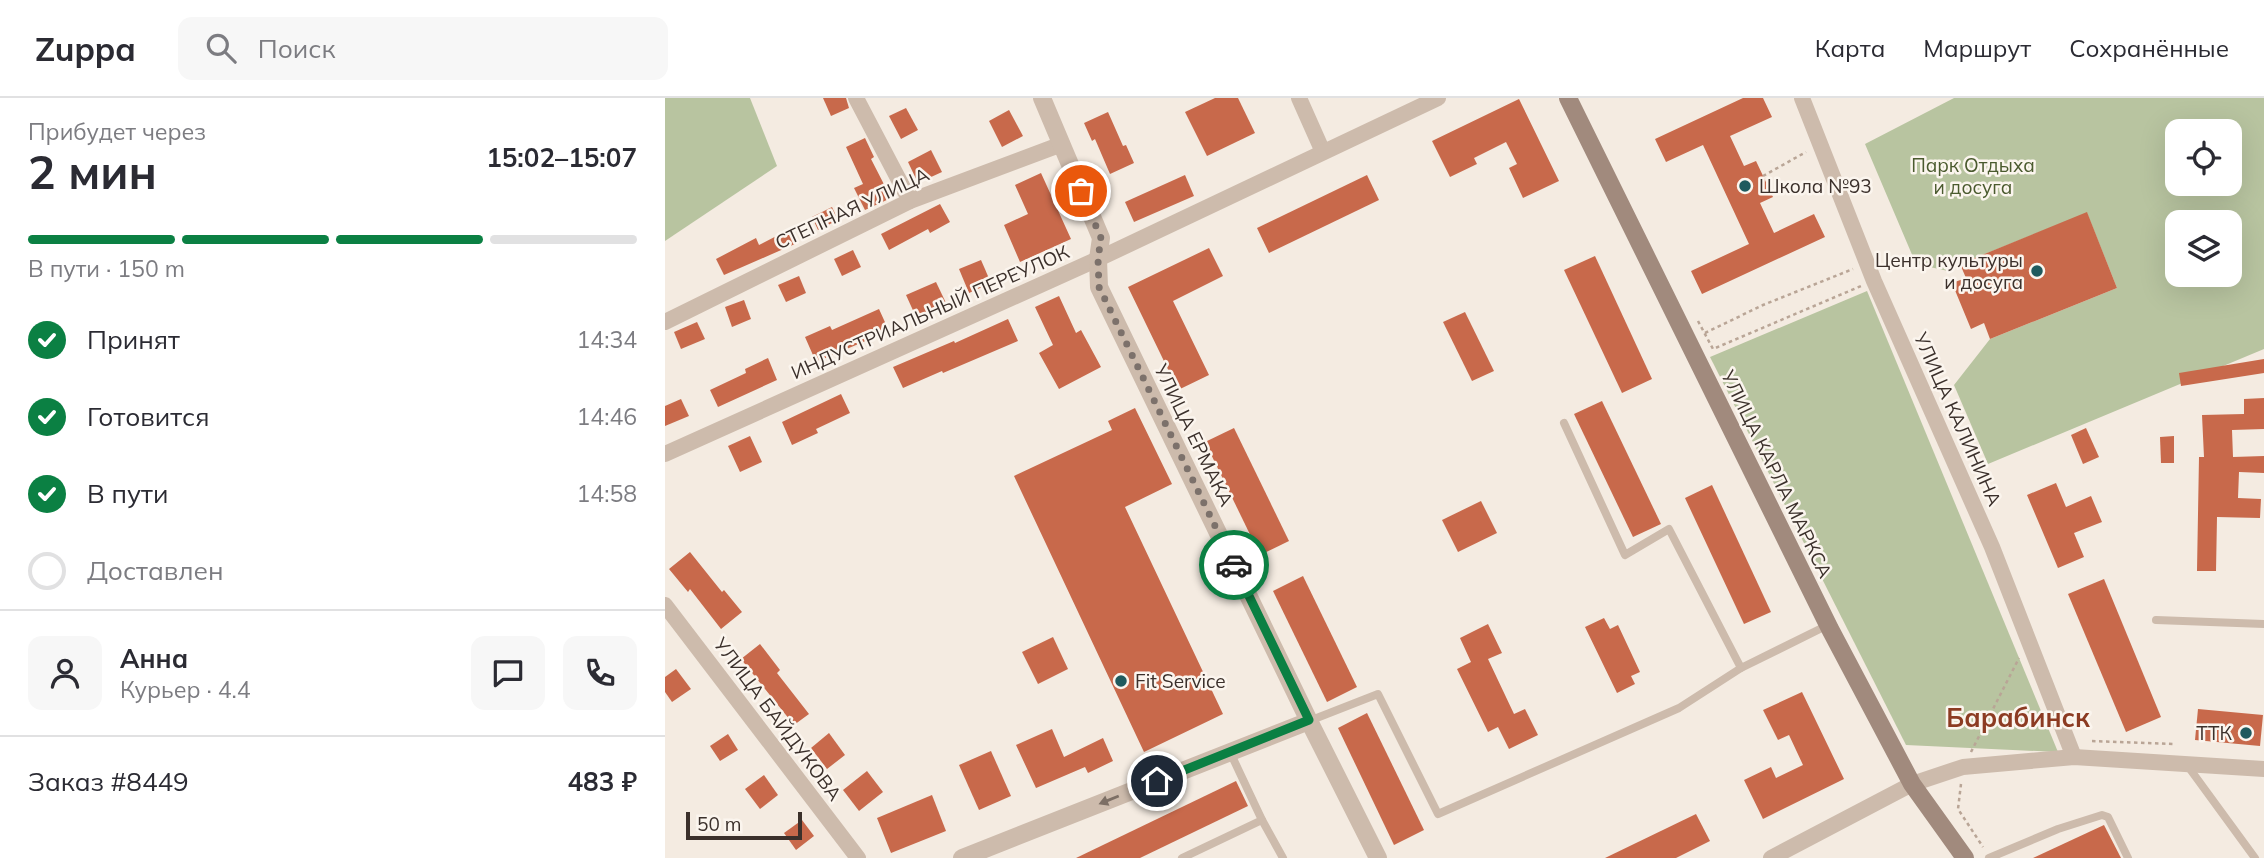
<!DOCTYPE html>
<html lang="ru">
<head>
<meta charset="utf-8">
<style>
  :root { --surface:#fff; --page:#f7f7f7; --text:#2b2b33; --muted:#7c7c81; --line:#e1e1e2; --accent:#0b8043 }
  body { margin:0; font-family:Mulish,sans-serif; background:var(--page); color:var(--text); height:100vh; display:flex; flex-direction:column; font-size:26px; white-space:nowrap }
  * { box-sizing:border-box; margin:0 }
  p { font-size:23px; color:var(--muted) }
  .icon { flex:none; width:38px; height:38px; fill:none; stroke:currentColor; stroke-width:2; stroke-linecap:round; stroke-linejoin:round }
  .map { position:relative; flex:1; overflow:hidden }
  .panel { display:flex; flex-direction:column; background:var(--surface); width:665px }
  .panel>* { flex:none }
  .buttons { position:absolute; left:1500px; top:21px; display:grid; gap:14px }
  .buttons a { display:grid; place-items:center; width:77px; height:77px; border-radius:14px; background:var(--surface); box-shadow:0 7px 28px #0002; font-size:35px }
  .scale { position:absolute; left:21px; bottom:18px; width:116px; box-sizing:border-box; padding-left:7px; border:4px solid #3b302b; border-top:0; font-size:19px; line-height:24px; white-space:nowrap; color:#3b302b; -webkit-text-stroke:5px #fbf5ee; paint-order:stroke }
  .pin { position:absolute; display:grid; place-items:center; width:60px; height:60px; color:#fff; margin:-30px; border:4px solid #fff; border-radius:50%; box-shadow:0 2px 7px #0007 }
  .courier { position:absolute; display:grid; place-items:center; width:70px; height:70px; margin:-35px; border:5px solid #0b8043; border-radius:50%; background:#fff; color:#222; box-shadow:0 2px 9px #0007 }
  .summary em { font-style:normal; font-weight:700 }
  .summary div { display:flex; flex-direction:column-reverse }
  .summary { display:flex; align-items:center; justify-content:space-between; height:119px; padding:0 28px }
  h1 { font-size:46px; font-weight:700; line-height:52px }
  .bar { display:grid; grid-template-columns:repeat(4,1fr); gap:10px 7px; align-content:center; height:84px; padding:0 28px }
  .bar i { height:9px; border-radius:5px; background:var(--line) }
  .bar .on { background:var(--accent) }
  .bar p { grid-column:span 4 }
  .line { display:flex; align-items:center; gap:18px; padding:0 28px; border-top:2px solid var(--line) }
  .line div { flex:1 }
  .round { display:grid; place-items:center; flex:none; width:74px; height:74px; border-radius:14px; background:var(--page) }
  ol { padding:0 28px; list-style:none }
  li { display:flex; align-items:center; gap:21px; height:77px }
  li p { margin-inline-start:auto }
  li .icon { padding:7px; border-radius:50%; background:var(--accent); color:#fff; stroke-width:4 }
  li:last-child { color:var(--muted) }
  li i { width:38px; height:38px; border:4px solid var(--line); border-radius:50% }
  header { display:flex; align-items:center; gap:42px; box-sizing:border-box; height:98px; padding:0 35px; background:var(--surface); border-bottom:2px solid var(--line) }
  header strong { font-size:33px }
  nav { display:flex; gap:38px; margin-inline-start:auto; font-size:24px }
  .search { width:490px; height:63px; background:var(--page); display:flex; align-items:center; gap:18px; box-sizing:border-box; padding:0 24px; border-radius:14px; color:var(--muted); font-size:26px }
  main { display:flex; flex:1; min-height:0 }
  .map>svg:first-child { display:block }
  .green { fill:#b8c4a0; fill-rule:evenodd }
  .building { fill:#c8694b }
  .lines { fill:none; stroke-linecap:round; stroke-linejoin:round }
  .path { stroke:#b9a596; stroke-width:2.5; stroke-dasharray:3.5 3.5; stroke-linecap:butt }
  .service { stroke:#cdbbac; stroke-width:8 }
  .minor { stroke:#cdbbac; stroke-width:16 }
  .tertiary { stroke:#cdbbac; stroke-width:18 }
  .secondary { stroke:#a18a7d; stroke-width:18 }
  .oneway { fill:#7d6f65 }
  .done { stroke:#7c716b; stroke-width:7; stroke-dasharray:0 12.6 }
  .route { stroke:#0b8043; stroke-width:9 }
  .poi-dot { fill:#1f5a5e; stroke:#fbf5ee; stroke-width:2.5 }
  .labels { text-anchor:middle; stroke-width:5; stroke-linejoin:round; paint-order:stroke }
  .park-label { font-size:19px; fill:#4a5a2e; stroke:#fbf5ee }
  .poi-label { font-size:19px; fill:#3b302b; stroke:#fbf5ee; text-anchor:start }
  .street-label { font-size:19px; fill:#3b302b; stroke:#fbf5ee }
  .district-label { font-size:26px; font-weight:bold; fill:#8c3b22; stroke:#fbf5ee }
</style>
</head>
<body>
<header>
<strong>Zuppa</strong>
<div class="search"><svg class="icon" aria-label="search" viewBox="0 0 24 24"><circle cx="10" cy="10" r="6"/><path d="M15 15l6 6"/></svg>Поиск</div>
<nav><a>Карта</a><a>Маршрут</a><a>Сохранённые</a></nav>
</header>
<main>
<section class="panel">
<div class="summary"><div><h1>2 мин</h1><p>Прибудет через</p></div><em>15:02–15:07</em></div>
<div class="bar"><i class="on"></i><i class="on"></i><i class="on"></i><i></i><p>В пути · 150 m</p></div>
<ol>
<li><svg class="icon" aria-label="check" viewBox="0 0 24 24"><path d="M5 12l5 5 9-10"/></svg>Принят<p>14:34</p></li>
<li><svg class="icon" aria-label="check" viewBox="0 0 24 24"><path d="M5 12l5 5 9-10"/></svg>Готовится<p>14:46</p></li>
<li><svg class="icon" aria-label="check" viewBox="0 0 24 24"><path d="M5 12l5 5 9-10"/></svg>В пути<p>14:58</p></li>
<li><i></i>Доставлен</li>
</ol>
<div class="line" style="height:126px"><a class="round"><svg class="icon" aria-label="person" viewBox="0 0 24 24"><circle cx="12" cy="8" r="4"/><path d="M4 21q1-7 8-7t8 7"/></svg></a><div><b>Анна</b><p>Курьер · 4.4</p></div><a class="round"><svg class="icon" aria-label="chat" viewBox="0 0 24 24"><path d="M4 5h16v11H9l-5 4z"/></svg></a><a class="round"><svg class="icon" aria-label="phone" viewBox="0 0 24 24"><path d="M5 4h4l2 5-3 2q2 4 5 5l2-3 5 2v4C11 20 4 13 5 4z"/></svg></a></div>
<div class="line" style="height:91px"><div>Заказ #8449</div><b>483 ₽</b></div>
</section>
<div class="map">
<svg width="1599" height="760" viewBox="0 0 1599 760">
  <rect width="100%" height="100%" fill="#f4ebe1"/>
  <g class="green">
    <path d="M0,0H85L112,68L0,143Z"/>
    <path d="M1289,0H1599V251L1323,366L1289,287L1325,241L1452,190L1422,115L1295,166L1283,173L1251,166L1200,46ZM1512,33H1564V86H1512ZM1512,124H1564V177H1512Z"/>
    <path d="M1202,193L1393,654L1241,647L1045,259Z"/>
  </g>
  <g class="building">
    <path d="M158,0H181L184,10L166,18Z"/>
    <path d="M550,0H573L590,35L542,58L520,14Z"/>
    <path d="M1078,0H1098L1107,19L1065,38L1079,68L1091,63L1108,99L1095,105L1109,135L1149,116L1160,139L1037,196L1026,173L1084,146L1038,47L1001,64L990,41Z"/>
    <path d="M854,1L894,83L858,100L844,70L852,66L841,44L809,60L812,66L785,79L767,43Z"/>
    <path d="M241,10L253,32L236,41L224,18Z"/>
    <path d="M344,12L358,38L337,49L324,23Z"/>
    <path d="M443,14L458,48L461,47L469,65L445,76L430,41L427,43L419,25Z"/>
    <path d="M200,40L209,59L206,61L226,100L200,112L189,90L198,86L181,49Z"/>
    <path d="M266,52L277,74L253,85L243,64Z"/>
    <path d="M376,75L406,141L355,164L339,127L363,116L350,87Z"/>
    <path d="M520,77L529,98L469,124L460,104Z"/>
    <path d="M702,77L714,102L604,155L592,130Z"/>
    <path d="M275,106L285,124L265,135L263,131L224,152L216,136Z"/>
    <path d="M167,109L173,122L153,132L147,119Z"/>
    <path d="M1422,114L1452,190L1325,241L1319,225L1306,231L1287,185L1301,180L1295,166Z"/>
    <path d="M123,132L130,146L59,177L51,161L91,140L94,147Z"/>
    <path d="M544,150L558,178L508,203L544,277L513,292L463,189Z"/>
    <path d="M188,152L196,169L177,178L169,161Z"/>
    <path d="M930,158L987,281L957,295L899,172Z"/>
    <path d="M316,162L326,185L304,195L294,171Z"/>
    <path d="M134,178L141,195L121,204L113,187Z"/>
    <path d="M271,184L281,205L251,219L241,197Z"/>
    <path d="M394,198L411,235L416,232L436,269L394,291L374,255L388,247L370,209Z"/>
    <path d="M79,202L86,221L67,229L60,209Z"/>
    <path d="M214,211L224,233L151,264L140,239L165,228L167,232Z"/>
    <path d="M800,214L829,273L807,283L778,224Z"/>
    <path d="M343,221L353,243L278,275L277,273L238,290L228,269L289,243L290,245Z"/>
    <path d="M32,224L40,241L16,251L9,234Z"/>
    <path d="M103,260L112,282L53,309L45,292L81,275L80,271Z"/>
    <path d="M1599,261V275L1516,288L1514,275Z"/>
    <path d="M176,296L185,315L151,331L153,335L127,347L117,324Z"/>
    <path d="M1599,300V331L1567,332L1568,359L1599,358V375L1574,374L1573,400L1596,401L1595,420L1552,419L1551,473H1532L1534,359H1539L1537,317L1579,316V301Z"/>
    <path d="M16,301L24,318L0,328V308Z"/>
    <path d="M937,303L996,426L968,439L909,316Z"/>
    <path d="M470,310L507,386L460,409L558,616L479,654L349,378L447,332L443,323Z"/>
    <path d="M569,330L624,443L595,457L540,344Z"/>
    <path d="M1421,330L1434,359L1418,366L1406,337Z"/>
    <path d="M85,338L97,364L75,374L63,348Z"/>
    <path d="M1509,338V365H1496L1495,339Z"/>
    <path d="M1391,385L1401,409L1426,398L1437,424L1409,435L1419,459L1393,470L1362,397Z"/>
    <path d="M1047,387L1106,514L1079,526L1020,400Z"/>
    <path d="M816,403L832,435L793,454L777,422Z"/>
    <path d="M25,454L57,494L59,492L77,514L56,531L25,491L23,494L4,471Z"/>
    <path d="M638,478L692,589L662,604L608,493Z"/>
    <path d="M1439,481L1496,619L1461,634L1403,496Z"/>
    <path d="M939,520L945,531L953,527L975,574L966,578L970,586L952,595L920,529Z"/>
    <path d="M823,526L837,555L823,561L849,616L860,611L873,637L844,651L833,629L823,634L792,571L806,564L795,540Z"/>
    <path d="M388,539L403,571L373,586L357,554Z"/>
    <path d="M95,546L115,572L112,575L144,616L129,627L76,561Z"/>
    <path d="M11,571L26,591L7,604L0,594V579Z"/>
    <path d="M1137,594L1179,681L1098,721L1079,682L1106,669L1111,680L1138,667L1124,637L1113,642L1098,612Z"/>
    <path d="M1533,611L1598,617L1595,648L1530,642Z"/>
    <path d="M702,615L759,732L729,747L673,630Z"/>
    <path d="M387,631L399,659L438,640L448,663L423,675L420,669L371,690L351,647Z"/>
    <path d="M164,635L180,657L162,671L146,650Z"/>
    <path d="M63,636L73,652L55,663L45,648Z"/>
    <path d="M326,653L346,698L314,712L294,667Z"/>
    <path d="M202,673L218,694L194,713L178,692Z"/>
    <path d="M99,677L113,697L95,711L80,691Z"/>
    <path d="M571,683L583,708L475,760H411Z"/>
    <path d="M267,697L281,733L226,755L212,720Z"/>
    <path d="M1031,716L1045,743L1011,760H940Z"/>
    <path d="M137,722L149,738L131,752L119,735Z"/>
    <path d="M1439,727L1456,760H1368Z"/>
  </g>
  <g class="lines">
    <g class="path">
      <path d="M1098,78L1141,54"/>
      <path d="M1033,223L1048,251L1196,188"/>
      <path d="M1040,235L1098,207L1188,171"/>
      <path d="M1427,643L1510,646"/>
      <path d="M1306,654L1354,560"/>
      <path d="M1296,686L1293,711L1318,749"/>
    </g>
    <g class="service">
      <path d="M899,325L960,457L1004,431L1076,570L1163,527"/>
      <path d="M1491,522L1599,526"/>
      <path d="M644,623L713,596L773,716L1014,610L1076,570"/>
      <path d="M1522,667L1590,760"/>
      <path d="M597,722L618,760"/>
      <path d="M517,760L597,722L565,654"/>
      <path d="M1324,760L1393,731L1437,717L1443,719L1463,760"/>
    </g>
    <g class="minor">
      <path d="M191,0L245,103"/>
      <path d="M634,0L658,54"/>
      <path d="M1137,0L1209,183L1327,449L1409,659"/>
      <path d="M0,224L245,103L397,46"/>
      <path d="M0,356L433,161L773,0"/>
      <path d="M0,507L193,760"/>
      <path d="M1106,760L1247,686L1298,669L1409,659L1599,671"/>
    </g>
    <g class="tertiary">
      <path d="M377,0L436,140L433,161L434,189L644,623L713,760"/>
      <path d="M297,760L644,623"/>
    </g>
    <path class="secondary" d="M903,0L1165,531L1247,686L1300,760"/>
  </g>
  <defs><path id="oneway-solid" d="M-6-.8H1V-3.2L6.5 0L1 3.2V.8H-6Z" transform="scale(1.75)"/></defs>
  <use class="oneway" href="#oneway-solid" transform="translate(444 702) rotate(158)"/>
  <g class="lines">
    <path class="done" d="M416,93L436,140L433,161L434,189L569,467"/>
    <path class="route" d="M492,683L644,622L569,467"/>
  </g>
  <g class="poi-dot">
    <circle cx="1080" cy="88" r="7"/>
    <circle cx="1372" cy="173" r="7"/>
    <circle cx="456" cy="583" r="7"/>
    <circle cx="1581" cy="635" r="7"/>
  </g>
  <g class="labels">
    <g class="park-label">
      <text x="1308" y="74">Парк Отдыха<tspan x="1308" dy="22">и досуга</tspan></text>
    </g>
    <g class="poi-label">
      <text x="1094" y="95">Школа №93</text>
      <text x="1358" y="169" text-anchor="end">Центр культуры<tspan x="1358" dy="22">и досуга</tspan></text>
      <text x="470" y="590">Fit Service</text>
      <text x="1567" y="642" text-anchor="end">ТТК</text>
    </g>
    <g class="street-label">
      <text transform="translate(187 110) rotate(-25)" y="7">СТЕПНАЯ УЛИЦА</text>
      <text transform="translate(265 214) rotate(-24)" y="7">ИНДУСТРИАЛЬНЫЙ ПЕРЕУЛОК</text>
      <text transform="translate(1293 321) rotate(66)" y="7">УЛИЦА КАЛИНИНА</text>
      <text transform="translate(529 337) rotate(64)" y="7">УЛИЦА ЕРМАКА</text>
      <text transform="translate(1112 376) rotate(64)" y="7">УЛИЦА КАРЛА МАРКСА</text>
      <text transform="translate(113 621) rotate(53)" y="7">УЛИЦА БАЙДУКОВА</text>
    </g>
    <g class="district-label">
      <text x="1353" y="629">Барабинск</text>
    </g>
  </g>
</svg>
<div class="buttons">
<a><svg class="icon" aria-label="locate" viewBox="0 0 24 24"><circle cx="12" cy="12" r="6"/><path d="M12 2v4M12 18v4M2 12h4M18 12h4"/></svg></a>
<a><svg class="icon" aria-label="layers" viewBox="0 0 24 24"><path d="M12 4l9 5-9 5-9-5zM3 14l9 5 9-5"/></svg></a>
</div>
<div class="scale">50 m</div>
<div class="pin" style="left:416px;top:93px;background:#ea580c"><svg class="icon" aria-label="bag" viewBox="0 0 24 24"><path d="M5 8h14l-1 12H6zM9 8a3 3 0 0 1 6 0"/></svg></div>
<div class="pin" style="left:492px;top:683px;background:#1f2937"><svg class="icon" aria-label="home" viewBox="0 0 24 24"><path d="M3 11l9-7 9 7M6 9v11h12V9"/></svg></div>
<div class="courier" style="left:569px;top:467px"><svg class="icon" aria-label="car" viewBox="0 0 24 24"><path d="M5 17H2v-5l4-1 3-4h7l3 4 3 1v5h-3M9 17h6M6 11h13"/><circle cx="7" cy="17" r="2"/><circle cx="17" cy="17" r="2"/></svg></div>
</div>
</main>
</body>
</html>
